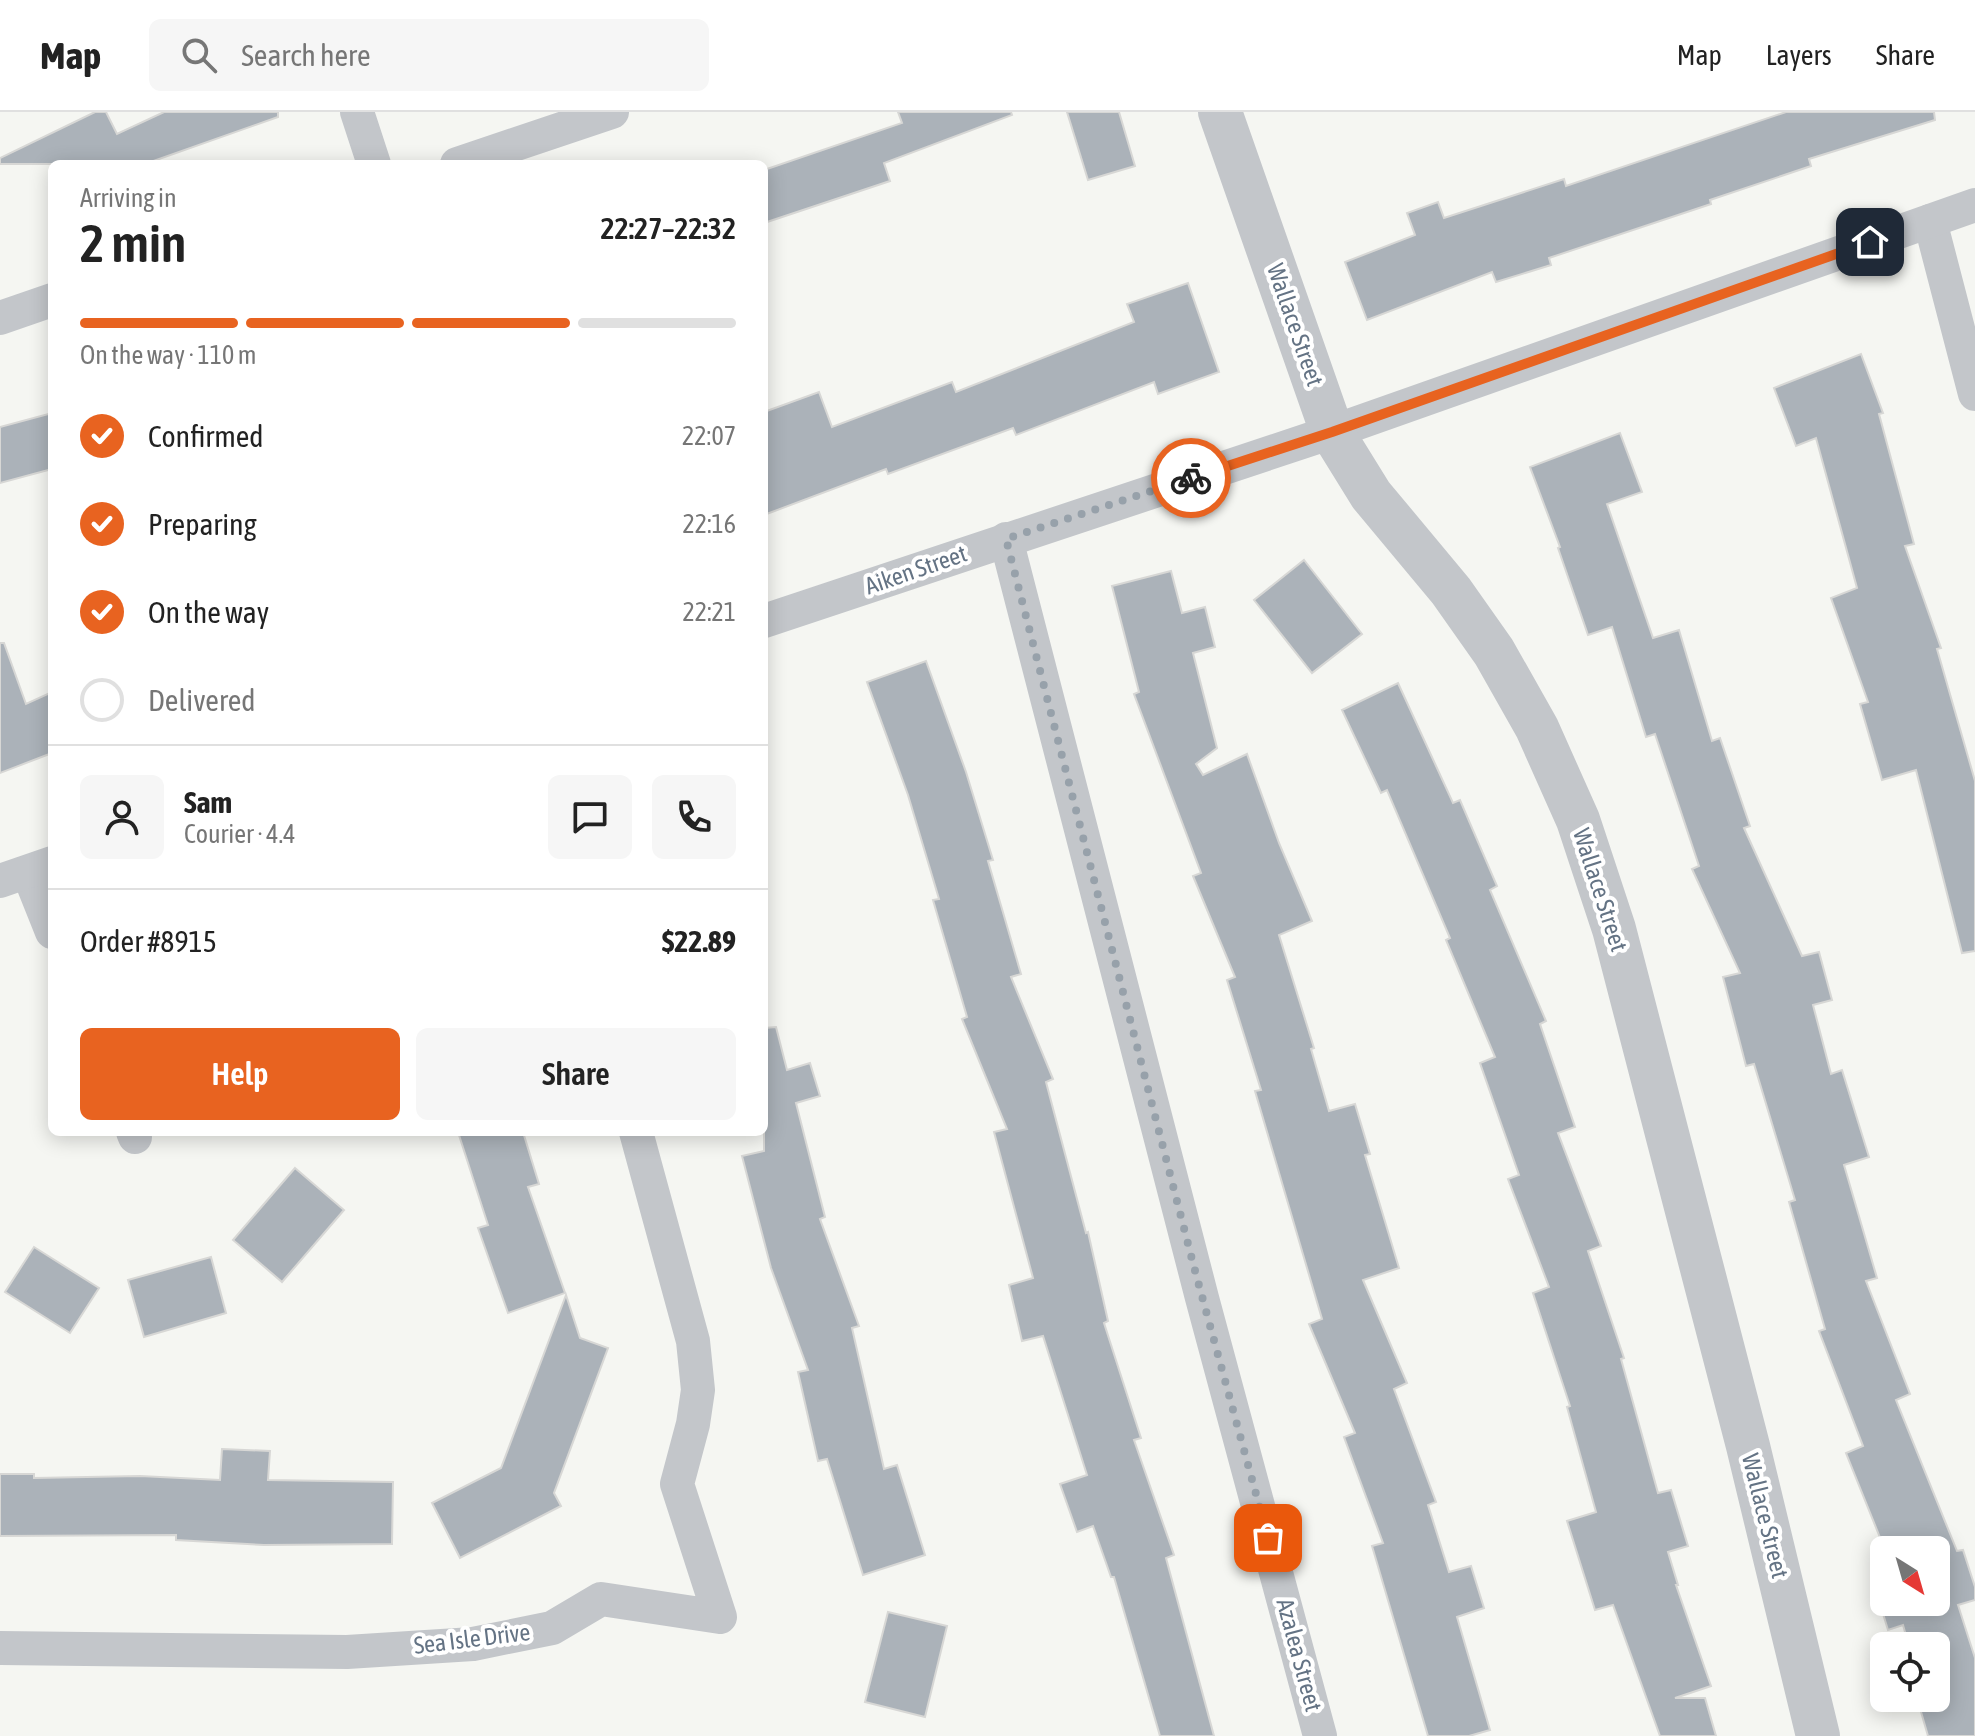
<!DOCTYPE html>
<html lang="en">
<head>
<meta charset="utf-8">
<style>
  :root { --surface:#fff; --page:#f6f6f6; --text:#222; --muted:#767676; --line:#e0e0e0; --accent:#e86320 }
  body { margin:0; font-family:"Asap Condensed",sans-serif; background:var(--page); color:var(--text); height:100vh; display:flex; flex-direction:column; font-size:30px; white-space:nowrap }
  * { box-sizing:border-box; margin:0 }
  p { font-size:26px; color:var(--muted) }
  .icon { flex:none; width:44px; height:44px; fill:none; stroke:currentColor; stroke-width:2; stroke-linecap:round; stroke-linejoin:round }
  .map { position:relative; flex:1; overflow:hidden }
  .side { position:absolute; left:48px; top:48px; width:720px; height:976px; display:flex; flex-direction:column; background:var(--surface); border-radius:12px; box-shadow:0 4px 20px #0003 }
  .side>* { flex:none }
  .needle { width:52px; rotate:143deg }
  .controls { position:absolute; left:1870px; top:1424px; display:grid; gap:16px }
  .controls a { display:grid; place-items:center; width:80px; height:80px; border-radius:12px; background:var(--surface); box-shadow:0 4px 20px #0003; font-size:40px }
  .pin { position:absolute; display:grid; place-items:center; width:68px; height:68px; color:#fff; margin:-34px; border-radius:16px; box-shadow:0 4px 12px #0006 }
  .courier { position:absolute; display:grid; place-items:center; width:80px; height:80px; margin:-40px; border:6px solid #e86320; border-radius:50%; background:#fff; color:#222; box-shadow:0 2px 10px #0007 }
  .summary em { font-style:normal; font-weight:600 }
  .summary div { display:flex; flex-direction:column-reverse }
  .summary { display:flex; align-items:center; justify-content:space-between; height:136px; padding:0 32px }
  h1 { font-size:52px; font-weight:600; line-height:60px }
  .bar { display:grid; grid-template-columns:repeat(4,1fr); gap:12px 8px; align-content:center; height:96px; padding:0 32px }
  .bar i { height:10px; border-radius:6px; background:var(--line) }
  .bar .selected { background:var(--accent) }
  .bar p { grid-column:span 4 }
  .line { display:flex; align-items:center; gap:20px; padding:0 32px; border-top:2px solid var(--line) }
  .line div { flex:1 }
  .round { display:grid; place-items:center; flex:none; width:84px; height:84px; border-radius:12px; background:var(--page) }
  ol { padding:0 32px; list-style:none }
  li { display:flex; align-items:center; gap:24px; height:88px }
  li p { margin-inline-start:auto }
  li .icon { padding:8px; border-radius:50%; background:var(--accent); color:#fff; stroke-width:4 }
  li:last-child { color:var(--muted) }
  li i { width:44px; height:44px; border:4px solid var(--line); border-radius:50% }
  .button { display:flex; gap:16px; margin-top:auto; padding:16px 32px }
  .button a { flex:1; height:92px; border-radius:12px; background:var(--accent); color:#fff; font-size:32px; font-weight:600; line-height:92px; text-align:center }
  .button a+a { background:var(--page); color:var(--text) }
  header { display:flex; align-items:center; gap:48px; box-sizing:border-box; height:112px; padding:0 40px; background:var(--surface); border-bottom:2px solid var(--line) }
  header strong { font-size:38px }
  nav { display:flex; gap:44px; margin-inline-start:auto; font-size:28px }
  .search { width:560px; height:72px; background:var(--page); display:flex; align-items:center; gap:20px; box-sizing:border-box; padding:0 28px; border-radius:12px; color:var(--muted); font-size:30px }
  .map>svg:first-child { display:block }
  .building { fill:#abb2b9; stroke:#d7d7d5; stroke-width:2 }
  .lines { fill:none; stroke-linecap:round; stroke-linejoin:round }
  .minor { stroke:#c3c6ca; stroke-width:34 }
  .tertiary { stroke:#c3c6ca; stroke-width:44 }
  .done { stroke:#97a1aa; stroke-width:8; stroke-dasharray:0 14.4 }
  .route { stroke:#e86320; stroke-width:10 }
  .labels { text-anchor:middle; stroke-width:8; stroke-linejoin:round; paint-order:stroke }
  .street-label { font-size:24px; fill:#647384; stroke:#fff }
</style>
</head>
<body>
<header>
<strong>Map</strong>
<div class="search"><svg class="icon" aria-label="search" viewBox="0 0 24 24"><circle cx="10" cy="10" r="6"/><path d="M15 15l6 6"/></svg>Search here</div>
<nav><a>Map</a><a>Layers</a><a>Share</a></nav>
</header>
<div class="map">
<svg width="1975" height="1624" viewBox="0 0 1975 1624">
  <rect width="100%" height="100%" fill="#f5f6f2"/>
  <g class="building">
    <path d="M95,0H106L117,22L164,0H278V5L145,52H0V46Z"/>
    <path d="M898,0H1011L1012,3L884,51L890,69L764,111V58L902,11Z"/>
    <path d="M1067,0H1119L1135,54L1088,68Z"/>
    <path d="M1786,0H1934L1935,8L1809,47L1811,54L1710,88L1711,92L1549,146L1551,153L1496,170L1492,160L1367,208L1345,150L1415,123L1407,101L1438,90L1444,106L1564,67L1566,74Z"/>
    <path d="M1188,171L1219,260L1158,282L1154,270L1016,323L1013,316L888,362L886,357L764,403V300L819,280L832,315L952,270L956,280L1134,210L1127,192Z"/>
    <path d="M1861,242L1883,301L1879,302L1914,432L1905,434L1941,536L1937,537L1975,669V839L1962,841L1916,658L1882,668L1860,592L1868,590L1831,486L1857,476L1816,326L1796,334L1774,276Z"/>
    <path d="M52,301V357L0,371V315Z"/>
    <path d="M1620,321L1642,380L1607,392L1653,526L1679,518L1712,629L1720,626L1750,714L1744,716L1802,844L1819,840L1832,888L1813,893L1831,962L1842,958L1869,1045L1844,1053L1877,1166L1866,1169L1910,1282L1896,1288L1957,1439L1963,1438L1975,1475V1488L1958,1493L1975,1546V1624H1928L1917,1586H1936V1534H1909L1903,1513L1888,1518L1872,1466L1884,1462V1490H1936V1438H1885L1846,1341L1863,1334L1819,1219L1825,1217L1789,1090L1795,1088L1754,952L1746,954L1723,865L1740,861L1692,757L1699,754L1655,622L1646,625L1612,515L1588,523L1558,436L1560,435L1530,355Z"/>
    <path d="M1304,448L1362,522L1312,561L1254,488Z"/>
    <path d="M1171,459L1182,501L1205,495L1215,535L1193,541L1217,636L1196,652L1203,663L1247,642L1279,731L1312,809L1279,823L1314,936L1311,937L1329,999L1355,992L1370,1042L1365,1043L1399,1156L1363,1168L1407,1271L1394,1277L1436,1390L1428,1393L1449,1460L1471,1454L1484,1496L1457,1505L1490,1618L1469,1624H1428L1372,1434L1383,1431L1344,1325L1355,1321L1309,1212L1322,1207L1255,979L1261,978L1227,868L1235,865L1193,764L1201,761L1134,582L1139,580L1112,474Z"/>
    <path d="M0,531H4L26,592L52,580V641L0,661Z"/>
    <path d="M926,549L966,660L993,748L988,749L1021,862L1011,865L1053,967L1046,970L1086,1121L1088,1120L1108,1209L1104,1211L1141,1326L1134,1328L1174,1443L1166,1446L1214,1624H1160L1114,1465H1111L1093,1414L1077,1420L1060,1372L1087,1363L1043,1224L1022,1229L1009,1173L1033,1166L994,1020L1007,1017L962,907L967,905L933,788L939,787L908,683L867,570Z"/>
    <path d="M1398,571L1453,691L1460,688L1497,774L1490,778L1546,909L1540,912L1575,1015L1558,1021L1601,1134L1588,1139L1624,1246L1621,1247L1658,1381L1671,1378L1688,1434L1668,1440L1678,1473H1676L1711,1574L1675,1586H1705L1716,1624H1660L1613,1493L1595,1498L1567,1409L1596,1400L1567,1295L1570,1294L1533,1181L1549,1175L1508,1067L1519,1063L1480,951L1495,945L1446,828L1450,826L1387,678L1381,681L1342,598Z"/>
    <path d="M776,915L787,958L810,951L820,984L796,991L825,1105L820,1107L859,1214L852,1216L884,1357L897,1353L925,1443L863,1463L827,1347L818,1349L798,1260L808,1258L771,1156L742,1044L764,1039V916Z"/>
    <path d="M458,1020H523L539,1072L528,1075L565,1181L508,1201L478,1116L488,1113Z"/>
    <path d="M295,1056L344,1098L282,1170L233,1128Z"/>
    <path d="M34,1135L99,1176L70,1221L5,1180Z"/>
    <path d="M211,1145L226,1201L144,1225L128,1168Z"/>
    <path d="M566,1183L580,1226L608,1236L554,1381L561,1394L460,1446L432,1391L501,1356Z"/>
    <path d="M222,1337L270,1339L268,1368L393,1370L392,1432L264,1433L176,1428V1423L0,1424V1362H34V1366L140,1364L220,1368Z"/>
    <path d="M888,1500L947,1514L925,1605L865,1590Z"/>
  </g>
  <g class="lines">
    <g class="minor">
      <path d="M357,0L374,52"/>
      <path d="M457,52L612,0"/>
      <path d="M1930,109L1975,282"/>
      <path d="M0,206L52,188"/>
      <path d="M1006,427L1202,1186L1320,1624"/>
      <path d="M764,509L1332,320L1975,93"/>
      <path d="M28,760L52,820"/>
      <path d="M0,769L52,751"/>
      <path d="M133,1020L135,1025"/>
      <path d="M0,1536L347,1540L473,1532L552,1516L601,1487L720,1505L677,1372L693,1312L698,1278L693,1229L636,1020"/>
    </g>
    <path class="tertiary" d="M1220,0L1332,320L1371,383L1451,479L1494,540L1537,616L1578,708L1614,817L1748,1334L1818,1624"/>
  </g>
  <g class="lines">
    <path class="done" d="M1191,366L1006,427L1194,1155L1268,1426"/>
    <path class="route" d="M1191,366L1332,320L1870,130"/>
  </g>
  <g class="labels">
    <g class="street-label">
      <text transform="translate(1295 213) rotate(71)" y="8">Wallace Street</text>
      <text transform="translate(916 458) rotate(-19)" y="8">Aiken Street</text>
      <text transform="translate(1600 778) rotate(72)" y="8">Wallace Street</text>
      <text transform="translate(1765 1404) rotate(76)" y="8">Wallace Street</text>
      <text transform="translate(472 1527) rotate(-7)" y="8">Sea Isle Drive</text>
      <text transform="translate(1299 1543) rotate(75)" y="8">Azalea Street</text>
    </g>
  </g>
</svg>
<div class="controls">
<a><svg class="needle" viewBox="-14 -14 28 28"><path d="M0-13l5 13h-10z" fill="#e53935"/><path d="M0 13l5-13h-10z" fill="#767676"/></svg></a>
<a><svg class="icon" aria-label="locate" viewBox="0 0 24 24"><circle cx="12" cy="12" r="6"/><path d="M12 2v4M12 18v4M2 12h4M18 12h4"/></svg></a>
</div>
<div class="pin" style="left:1268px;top:1426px;background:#ea580c"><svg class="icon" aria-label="bag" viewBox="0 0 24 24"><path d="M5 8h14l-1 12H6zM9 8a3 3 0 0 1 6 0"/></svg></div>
<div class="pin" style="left:1870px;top:130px;background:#1f2937"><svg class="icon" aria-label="home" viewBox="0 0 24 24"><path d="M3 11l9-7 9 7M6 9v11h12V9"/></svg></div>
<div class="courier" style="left:1191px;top:366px"><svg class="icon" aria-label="bike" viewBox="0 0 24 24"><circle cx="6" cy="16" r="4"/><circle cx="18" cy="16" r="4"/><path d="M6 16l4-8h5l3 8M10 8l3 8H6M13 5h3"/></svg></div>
<section class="side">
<div class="summary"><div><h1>2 min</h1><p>Arriving in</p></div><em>22:27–22:32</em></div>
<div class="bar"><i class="selected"></i><i class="selected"></i><i class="selected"></i><i></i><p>On the way · 110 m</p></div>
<ol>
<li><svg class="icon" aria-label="check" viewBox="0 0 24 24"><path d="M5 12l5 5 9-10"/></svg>Confirmed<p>22:07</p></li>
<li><svg class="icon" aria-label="check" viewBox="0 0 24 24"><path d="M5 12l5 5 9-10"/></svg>Preparing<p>22:16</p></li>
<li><svg class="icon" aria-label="check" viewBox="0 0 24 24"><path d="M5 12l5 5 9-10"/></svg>On the way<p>22:21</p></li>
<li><i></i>Delivered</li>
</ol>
<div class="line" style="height:144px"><a class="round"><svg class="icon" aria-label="person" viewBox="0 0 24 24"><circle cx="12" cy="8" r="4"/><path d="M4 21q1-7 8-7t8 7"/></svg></a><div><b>Sam</b><p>Courier · 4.4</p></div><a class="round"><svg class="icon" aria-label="chat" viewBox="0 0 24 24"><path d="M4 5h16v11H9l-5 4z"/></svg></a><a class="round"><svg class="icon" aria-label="phone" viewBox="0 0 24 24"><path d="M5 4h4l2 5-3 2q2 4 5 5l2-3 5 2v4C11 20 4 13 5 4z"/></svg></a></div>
<div class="line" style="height:104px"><div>Order #8915</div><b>$22.89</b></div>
<div class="button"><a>Help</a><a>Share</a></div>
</section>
</div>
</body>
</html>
